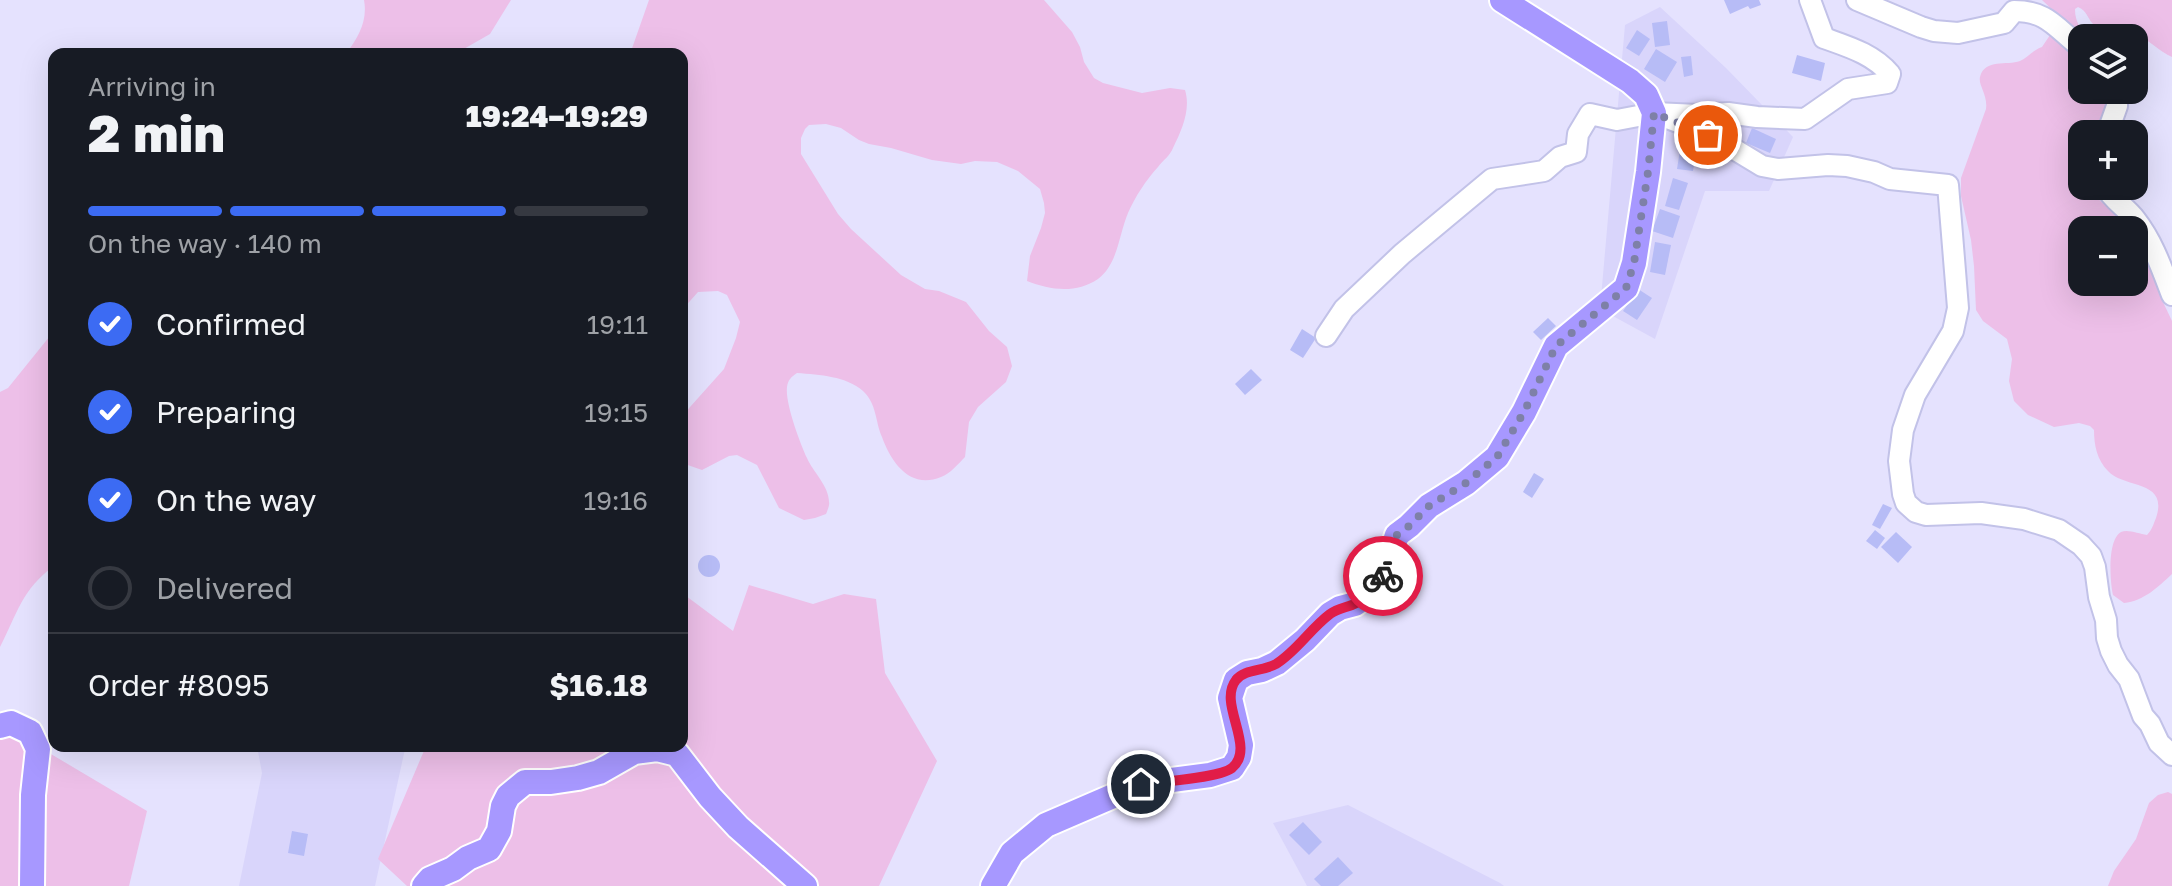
<!DOCTYPE html>
<html lang="en">
<head>
<meta charset="utf-8">
<style>
  :root { --surface:#171b24; --page:#242831; --text:#f1f3f6; --muted:#9ea1a6; --line:#363941; --accent:#3c6bf3 }
  body { margin:0; font-family:"Golos Text",sans-serif; background:var(--page); color:var(--text); height:100vh; display:flex; flex-direction:column; font-size:30px; white-space:nowrap }
  * { box-sizing:border-box; margin:0 }
  p { font-size:26px; color:var(--muted) }
  .icon { flex:none; width:44px; height:44px; fill:none; stroke:currentColor; stroke-width:2; stroke-linecap:round; stroke-linejoin:round }
  .map { position:relative; flex:1; overflow:hidden }
  .side { position:absolute; left:48px; top:48px; width:640px; height:704px; display:flex; flex-direction:column; background:var(--surface); border-radius:16px; box-shadow:0 8px 32px #0002 }
  .side>* { flex:none }
  .buttons { position:absolute; left:2068px; top:24px; display:grid; gap:16px }
  .buttons a { display:grid; place-items:center; width:80px; height:80px; border-radius:16px; background:var(--surface); box-shadow:0 8px 32px #0002; font-size:40px }
  .pin { position:absolute; display:grid; place-items:center; width:68px; height:68px; color:#fff; margin:-34px; border:4px solid #fff; border-radius:50%; box-shadow:0 2px 8px #0007 }
  .courier { position:absolute; display:grid; place-items:center; width:80px; height:80px; margin:-40px; border:6px solid #e11d48; border-radius:50%; background:#fff; color:#222; box-shadow:0 2px 10px #0007 }
  .headline em { font-style:normal; font-weight:800 }
  .headline div { display:flex; flex-direction:column-reverse }
  .headline { display:flex; align-items:center; justify-content:space-between; height:136px; padding:0 40px }
  h1 { font-size:52px; font-weight:800; line-height:60px }
  .bar { display:grid; grid-template-columns:repeat(4,1fr); gap:12px 8px; align-content:center; height:96px; padding:0 40px }
  .bar i { height:10px; border-radius:6px; background:var(--line) }
  .bar .active { background:var(--accent) }
  .bar p { grid-column:span 4 }
  .line { display:flex; align-items:center; gap:20px; padding:0 40px; border-top:2px solid var(--line) }
  .line div { flex:1 }
  ol { padding:0 40px; list-style:none }
  li { display:flex; align-items:center; gap:24px; height:88px }
  li p { margin-inline-start:auto }
  li .icon { padding:8px; border-radius:50%; background:var(--accent); color:#fff; stroke-width:4 }
  li:last-child { color:var(--muted) }
  li i { width:44px; height:44px; border:4px solid var(--line); border-radius:50% }
  .map>svg:first-child { display:block }
  .residential { fill:#d9d5fb }
  .green { fill:#edbfe8 }
  .building { fill:#b7bcf6 }
  .lines { fill:none; stroke-linecap:round; stroke-linejoin:round }
  .minor-casing { stroke:#c2c2e8; stroke-width:24 }
  .major-casing { stroke:#fff; stroke-width:28 }
  .minor { stroke:#fff; stroke-width:20 }
  .major { stroke:#a798ff; stroke-width:24 }
  .done { stroke:#7e80a7; stroke-width:8; stroke-dasharray:0 14.4 }
  .route { stroke:#e11d48; stroke-width:10 }
</style>
</head>
<body>
<div class="map">
<svg width="2172" height="886" viewBox="0 0 2172 886">
  <rect width="100%" height="100%" fill="#e5e2fe"/>
  <g class="residential">
    <path d="M1660,7L1726,68L1793,137L1769,191H1705L1655,339L1600,309L1625,25Z"/>
    <path d="M257,746H402L405,749L375,886H239L262,773Z"/>
    <path d="M1348,805L1500,883L1504,886H1307L1273,823Z"/>
  </g>
  <g class="green">
    <path d="M364,0H511L490,34L455,54H346C358,38 368,21 364,0Z"/>
    <path d="M649,0H1044L1072,32L1080,47L1084,62L1094,78L1103,83L1142,93L1170,88L1185,90C1191,109 1182,130 1173,148C1170,156 1163,160 1158,167C1146,180 1135,197 1128,213C1119,234 1118,264 1098,279C1076,294 1050,290 1027,281L1030,256L1041,228L1045,213L1044,203L1040,189L1018,171L997,162L975,161L961,164L932,160L891,148L869,144L859,140L841,128L826,124L809,125L805,129L801,138V154L838,214L851,229L901,275L925,289L939,291L966,302L989,331L1007,347L1012,366L1006,382L978,407L969,422L965,457C958,464 950,474 941,477C910,490 891,462 882,437C875,421 877,404 863,391C846,376 820,375 797,373C791,377 788,380 787,387C785,403 800,443 807,458C813,472 829,486 829,502C830,504 827,512 826,514L815,518L804,520L779,508L757,465L737,455L729,456L702,470L682,463V416L724,369L736,338L740,322L727,295L718,291L698,292L682,310V54H630Z"/>
    <path d="M2042,0H2172V57C2160,52 2148,39 2139,36C2126,32 2106,36 2095,26C2087,19 2088,11 2078,7L2075,9C2075,23 2081,30 2092,38C2073,38 2056,12 2042,0Z"/>
    <path d="M2052,32L2082,59V90H2107V102L2100,134H2082V186H2093L2096,197L2132,230H2082V282H2134V231L2152,263L2163,302L2172,321V574C2158,587 2144,601 2124,603L2113,595C2110,582 2107,540 2121,532C2128,529 2139,534 2147,535C2152,530 2153,525 2156,518C2169,479 2124,489 2108,471C2097,460 2094,445 2094,430L2090,426L2079,423L2054,427L2028,415L2014,401L2009,381L2012,359L2007,339L1983,321L1976,310L1974,266L1971,240L1961,196V178L1986,109C1988,95 1978,85 1980,77C1985,58 2007,66 2020,61C2028,57 2033,50 2042,47Z"/>
    <path d="M54,331V566C22,589 17,614 0,647V392L8,388Z"/>
    <path d="M749,585L813,604L844,594L876,599L885,673L937,761L879,886H407L378,859L426,746H682V593L733,631Z"/>
    <path d="M7,728L147,811L129,886H0V740Z"/>
    <path d="M2168,792L2172,794V886H2108L2114,871L2136,839L2149,803L2158,795Z"/>
  </g>
  <g class="building">
    <path d="M1724,0H1759L1761,5L1750,9L1748,6L1730,14Z"/>
    <path d="M1667,21L1670,45L1655,47L1652,23Z"/>
    <path d="M1637,30L1650,39L1639,56L1626,48Z"/>
    <path d="M1656,49L1677,62L1665,82L1644,69Z"/>
    <path d="M1797,55L1825,63L1821,81L1792,73Z"/>
    <path d="M1691,56L1693,75L1684,77L1681,57Z"/>
    <path d="M1752,128L1776,139L1770,153L1746,143Z"/>
    <path d="M1682,137L1703,140L1700,160L1695,159L1693,171L1677,169Z"/>
    <path d="M1673,178L1688,183L1679,210L1665,206Z"/>
    <path d="M1660,209L1680,216L1673,238L1652,231Z"/>
    <path d="M1655,242L1671,245L1665,275L1650,272Z"/>
    <path d="M1638,289L1652,298L1637,320L1623,311Z"/>
    <path d="M1548,318L1556,326L1541,340L1533,332Z"/>
    <path d="M1302,329L1316,338L1303,358L1290,350Z"/>
    <path d="M1251,369L1262,380L1245,395L1235,384Z"/>
    <path d="M1534,473L1544,479L1532,498L1523,492Z"/>
    <path d="M1883,504L1892,508L1880,529L1872,525Z"/>
    <path d="M1875,530L1885,538L1877,549L1866,541Z"/>
    <path d="M1896,532L1912,547L1898,563L1881,547Z"/>
    <circle cx="709" cy="566" r="11"/>
    <path d="M1303,822L1322,842L1309,855L1289,835Z"/>
    <path d="M292,831L308,834L304,856L288,853Z"/>
    <path d="M1338,857L1353,873L1338,886H1321L1314,879Z"/>
  </g>
  <g class="lines">
    <defs>
      <g id="minor">
        <path d="M1857,0L1921,27L1934,31L1958,33L2004,23L2014,11C2049,11 2056,29 2082,48"/>
        <path d="M1654,113L1691,127L1724,143L1762,166L1778,169L1828,165L1847,166L1874,172L1890,179L1948,185L1958,308L1953,331L1915,395L1903,430L1899,461L1903,494L1906,503L1916,512L1926,515L1981,513L2024,519L2059,530L2081,545L2091,556L2095,567L2099,597L2106,620L2107,638L2111,651L2118,665L2129,679L2143,716L2150,724L2159,743L2172,755"/>
        <path d="M2107,134L2117,106V90"/>
        <path d="M2105,186C2112,200 2126,207 2135,219C2153,242 2162,269 2172,295"/>
        <path d="M1326,336L1344,309L1402,254L1492,179L1544,171L1560,157L1576,152L1578,134L1590,114L1617,120L1654,113L1698,115L1728,113L1757,117L1805,119L1848,89L1887,83L1890,74C1873,54 1849,47 1824,38L1810,0"/>
      </g>
      <g id="major">
        <path d="M0,726L11,723L30,732L38,749L33,795L32,886"/>
        <path d="M424,886L430,879L453,869L468,858L489,849L499,831L503,806L508,796L525,782H551L578,778L599,772L634,752L657,749L677,754L710,797L738,827L805,886"/>
        <path d="M993,886L1012,853L1046,825L1141,784L1210,775L1232,768L1239,757L1241,745L1230,698L1236,680L1247,673L1262,670L1277,663L1305,640L1330,614L1340,608L1355,604L1372,591L1384,576L1397,535L1409,526L1429,506L1466,483L1497,457L1524,412L1556,346L1626,288L1634,263L1648,172L1654,113L1646,95L1630,81L1502,0"/>
      </g>
    </defs>
    <use href="#minor" class="minor-casing"/>
    <use href="#major" class="major-casing"/>
    <use href="#minor" class="minor"/>
    <use href="#major" class="major"/>
  </g>
  <g class="lines">
    <path class="done" d="M1383,576L1397,535L1409,526L1429,506L1466,483L1497,457L1524,412L1556,346L1626,288L1634,263L1648,172L1654,113L1708,135"/>
    <path class="route" d="M1141,784C1160,782 1219,778 1232,768C1257,747 1217,704 1236,680C1244,669 1264,671 1276,664C1297,651 1310,629 1330,614C1337,609 1344,608 1352,605C1366,600 1375,587 1383,576"/>
  </g>
</svg>
<div class="buttons">
<a><svg class="icon" aria-label="layers" viewBox="0 0 24 24"><path d="M12 4l9 5-9 5-9-5zM3 14l9 5 9-5"/></svg></a>
<a>+</a>
<a>−</a>
</div>
<div class="pin" style="left:1708px;top:135px;background:#ea580c"><svg class="icon" aria-label="bag" viewBox="0 0 24 24"><path d="M5 8h14l-1 12H6zM9 8a3 3 0 0 1 6 0"/></svg></div>
<div class="pin" style="left:1141px;top:784px;background:#1f2937"><svg class="icon" aria-label="home" viewBox="0 0 24 24"><path d="M3 11l9-7 9 7M6 9v11h12V9"/></svg></div>
<div class="courier" style="left:1383px;top:576px"><svg class="icon" aria-label="bike" viewBox="0 0 24 24"><circle cx="6" cy="16" r="4"/><circle cx="18" cy="16" r="4"/><path d="M6 16l4-8h5l3 8M10 8l3 8H6M13 5h3"/></svg></div>
<section class="side">
<div class="headline"><div><h1>2 min</h1><p>Arriving in</p></div><em>19:24–19:29</em></div>
<div class="bar"><i class="active"></i><i class="active"></i><i class="active"></i><i></i><p>On the way · 140 m</p></div>
<ol>
<li><svg class="icon" aria-label="check" viewBox="0 0 24 24"><path d="M5 12l5 5 9-10"/></svg>Confirmed<p>19:11</p></li>
<li><svg class="icon" aria-label="check" viewBox="0 0 24 24"><path d="M5 12l5 5 9-10"/></svg>Preparing<p>19:15</p></li>
<li><svg class="icon" aria-label="check" viewBox="0 0 24 24"><path d="M5 12l5 5 9-10"/></svg>On the way<p>19:16</p></li>
<li><i></i>Delivered</li>
</ol>
<div class="line" style="height:104px"><div>Order #8095</div><b>$16.18</b></div>
</section>
</div>
</body>
</html>
